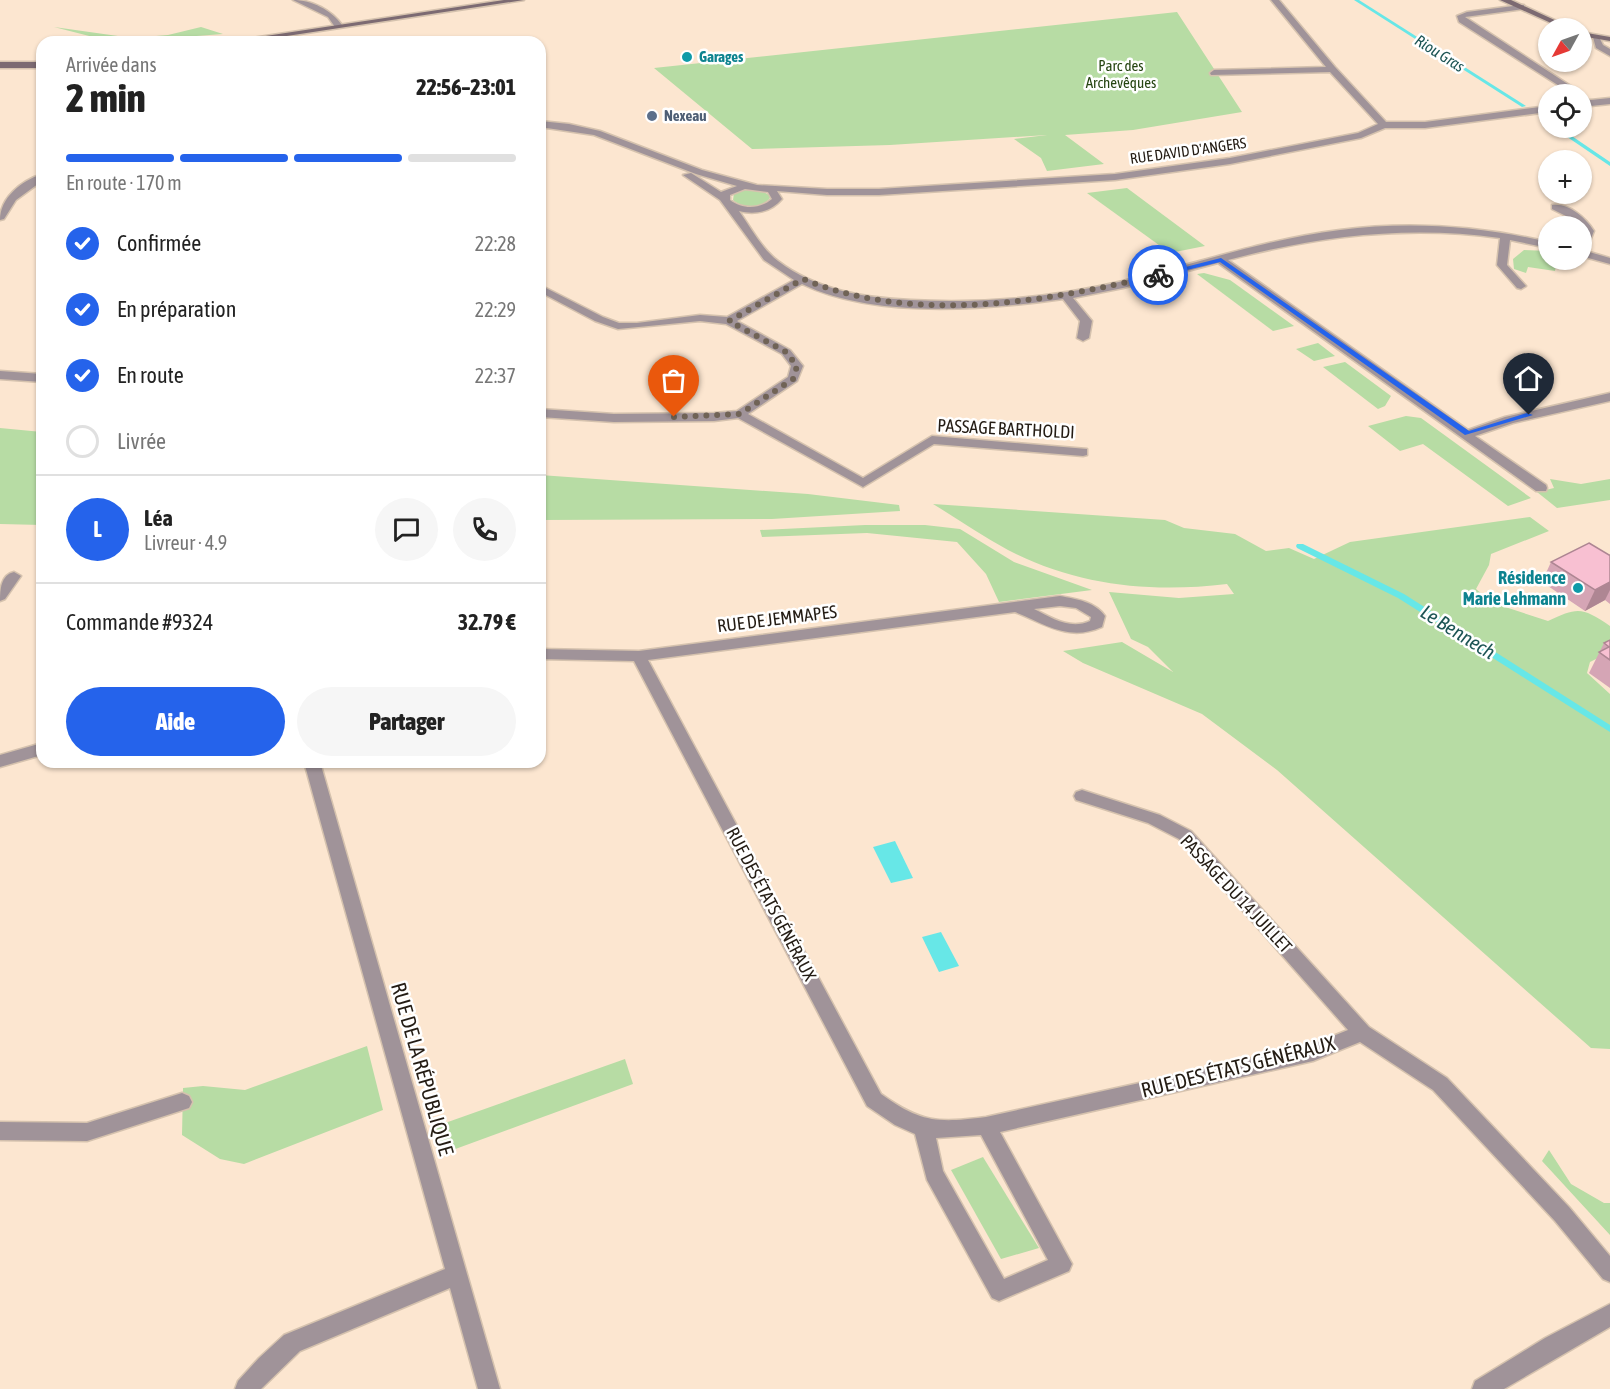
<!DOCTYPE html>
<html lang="fr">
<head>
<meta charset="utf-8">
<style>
  :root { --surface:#fff; --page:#f6f6f6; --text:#222; --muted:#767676; --line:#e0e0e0; --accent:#2563eb }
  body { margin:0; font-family:"Asap Condensed",sans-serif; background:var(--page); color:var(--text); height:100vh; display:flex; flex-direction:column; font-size:22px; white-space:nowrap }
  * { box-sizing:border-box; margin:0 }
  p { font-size:20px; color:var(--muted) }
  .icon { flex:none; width:33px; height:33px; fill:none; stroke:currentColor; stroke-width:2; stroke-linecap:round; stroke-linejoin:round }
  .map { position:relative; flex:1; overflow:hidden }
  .panel { position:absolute; left:36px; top:36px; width:510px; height:732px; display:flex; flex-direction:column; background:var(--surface); border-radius:18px; box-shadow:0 2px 4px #0004 }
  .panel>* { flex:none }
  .needle { width:39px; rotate:230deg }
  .buttons { position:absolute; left:1538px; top:18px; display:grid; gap:12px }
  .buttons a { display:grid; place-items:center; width:54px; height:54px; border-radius:50%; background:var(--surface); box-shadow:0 2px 4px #0004; font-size:30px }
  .pin { position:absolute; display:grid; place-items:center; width:51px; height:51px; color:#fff; margin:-62px -26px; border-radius:50% 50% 50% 0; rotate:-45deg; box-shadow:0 0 6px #0007 }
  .pin .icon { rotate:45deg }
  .courier { position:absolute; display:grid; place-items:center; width:60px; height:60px; margin:-30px; border:4px solid #2563eb; border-radius:50%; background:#fff; color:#222; box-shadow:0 2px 8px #0007 }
  .summary em { font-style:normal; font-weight:800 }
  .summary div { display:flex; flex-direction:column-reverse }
  .summary { display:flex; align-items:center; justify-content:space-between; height:102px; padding:0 30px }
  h1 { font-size:39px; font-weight:800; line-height:45px }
  .bar { display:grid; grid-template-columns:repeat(4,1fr); gap:9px 6px; align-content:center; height:72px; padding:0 30px }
  .bar i { height:8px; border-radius:4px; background:var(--line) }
  .bar .active { background:var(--accent) }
  .bar p { grid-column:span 4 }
  .line { display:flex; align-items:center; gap:15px; padding:0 30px; border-top:2px solid var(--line) }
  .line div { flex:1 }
  .round { display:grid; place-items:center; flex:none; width:63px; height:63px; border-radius:32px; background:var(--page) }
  ol { padding:0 30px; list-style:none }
  li { display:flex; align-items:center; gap:18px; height:66px }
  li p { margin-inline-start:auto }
  li .icon { padding:6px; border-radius:50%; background:var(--accent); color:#fff; stroke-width:4 }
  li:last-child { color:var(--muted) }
  li i { width:33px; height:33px; border:3px solid var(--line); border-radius:50% }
  .primary-button { display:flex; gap:12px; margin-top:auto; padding:12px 30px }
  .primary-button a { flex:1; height:69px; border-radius:36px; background:var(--accent); color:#fff; font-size:24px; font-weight:800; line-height:69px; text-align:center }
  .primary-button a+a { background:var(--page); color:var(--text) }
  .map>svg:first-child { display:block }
  .green { fill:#b7dca4 }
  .water { fill:#67e7e7 }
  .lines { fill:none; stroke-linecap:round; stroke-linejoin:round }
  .stream { fill:#67e7e7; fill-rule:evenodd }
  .street-casing { stroke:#d5c2ae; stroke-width:3 }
  .secondary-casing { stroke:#d5c2ae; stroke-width:3 }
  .street { fill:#a09399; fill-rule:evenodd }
  .secondary { fill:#7c6a72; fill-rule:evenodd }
  .wall { fill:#d5a5b5 }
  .shaded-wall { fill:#ae8693 }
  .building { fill:#f8c0d2; stroke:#ae8693; stroke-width:1.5 }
  .route { fill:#2563eb }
  .done { stroke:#706356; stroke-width:6; stroke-dasharray:0 10.8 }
  .culture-dot { fill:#0f9aa8; stroke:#fff; stroke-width:2 }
  .service-dot { fill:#5c6f8a; stroke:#fff; stroke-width:2 }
  .labels { text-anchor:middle; stroke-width:5; stroke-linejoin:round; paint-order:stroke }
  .far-culture-label { font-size:15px; font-weight:bold; fill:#0d838f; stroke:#fff; text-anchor:start }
  .far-park-label { font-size:15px; fill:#264512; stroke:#fff }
  .far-service-label { font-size:15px; font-weight:bold; fill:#4e5e75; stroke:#fff; text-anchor:start }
  .far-street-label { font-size:15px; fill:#241c14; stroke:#fff }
  .far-water-label { font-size:16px; font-style:italic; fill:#1d5555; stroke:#fff }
  .street-label { font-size:18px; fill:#241c14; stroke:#fff }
  .culture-label { font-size:18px; font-weight:bold; fill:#0d838f; stroke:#fff; text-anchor:end }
  .water-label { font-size:20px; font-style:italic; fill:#1d5555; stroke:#fff }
  .near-street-label { font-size:21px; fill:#241c14; stroke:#fff }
</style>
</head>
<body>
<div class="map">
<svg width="1610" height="1389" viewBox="0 0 1610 1389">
  <rect width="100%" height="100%" fill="#fce6d0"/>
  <g class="green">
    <path d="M1177,12L1242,112L1133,130L1065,135L1104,164L1047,171L1041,158L1014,139L1047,135L890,145L752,149L654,68Z"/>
    <path d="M54,27L132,38L168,35L201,27L223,34L130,41L101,39Z"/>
    <path d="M1127,188L1205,246L1170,253L1087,193Z"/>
    <path d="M746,189L760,190L769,195L770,198C761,209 743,209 733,200L734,193Z"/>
    <path d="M1524,250L1548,251V260H1557L1555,271L1528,267L1526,273L1514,269L1513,259Z"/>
    <path d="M1204,273L1230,280L1294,326L1273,331L1197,274Z"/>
    <path d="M1318,343L1335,356L1314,361L1296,349Z"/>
    <path d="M1345,362L1391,396L1385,406L1378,409L1323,367Z"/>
    <path d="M1406,416L1421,418L1531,498L1508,506L1423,444L1400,451L1368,426Z"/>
    <path d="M0,428L42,432V525L0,524Z"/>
    <path d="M540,475L808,494L899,505L900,511L772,519L540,520Z"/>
    <path d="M1550,479L1581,484L1610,479V500L1557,508L1537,492L1554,488Z"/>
    <path d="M933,504L1165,520L1184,528L1235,534L1266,551L1289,548L1314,559L1350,542L1530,517L1549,531L1491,554L1489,565L1476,589L1493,603L1548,621C1578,607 1582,607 1610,626V652L1590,662L1587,673L1610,694V1049L1591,1048L1277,770L1202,714L1083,663L1063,651L1122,642L1173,672L1148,647L1131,639L1109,592L1179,598L1234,594L1227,584C1151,593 1077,586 1008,550C982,536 958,519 933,504Z"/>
    <path d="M865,525H925L960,529L1014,562L1092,590L999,602L986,574L957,542L867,533L762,537L760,530Z"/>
    <path d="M367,1046L383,1110L244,1164L220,1159L182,1135L183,1088L203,1086L245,1090Z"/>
    <path d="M625,1059L633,1084L439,1155L431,1128Z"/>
    <path d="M1549,1150L1571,1184L1604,1203H1610V1235L1542,1161Z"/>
    <path d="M983,1157L1039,1248L1001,1259L951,1170Z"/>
  </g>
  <g class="water">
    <path d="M895,841L913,878L891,883L873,847Z"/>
    <path d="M941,932L959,966L939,972L922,937Z"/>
  </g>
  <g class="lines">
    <g class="stream">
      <path d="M1354,0H1359L1526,106L1522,107Z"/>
      <path d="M1540,116H1544L1548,119V122L1540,118Z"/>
      <path d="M1554,128H1560L1610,162V166Z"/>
      <path d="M1297,544H1303L1404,594L1610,725V732L1398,598L1297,548L1296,546Z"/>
    </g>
    <defs>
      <g id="street">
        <path d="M293,0C312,0 331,10 342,25L335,27L328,17Z"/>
        <path d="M1271,0H1279L1335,67L1386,122H1425L1548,106V112L1425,128H1385L1361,138L1230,164L1115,180L879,195H827L777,191L782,199C771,212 755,215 739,211C751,228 762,249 778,261C816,290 865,298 911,300C982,304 1055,297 1123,281C1196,264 1266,239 1340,230C1410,221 1480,226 1548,242V248L1510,240L1507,265L1526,286L1521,289L1517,288L1497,265L1500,238C1407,225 1318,236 1228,260L1468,430L1505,417L1610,393V401L1513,423L1475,436L1546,485L1547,488L1546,491H1536L1218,263L1123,288L1073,298L1092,321L1089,338L1083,341L1077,338L1080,321L1063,299C986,310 874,319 802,284L737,321L790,350L803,366L797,381L748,414L863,478L932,436L1087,449V455L1083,456L934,444L863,487L738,418L714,421L614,422L540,417V409L614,414L714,413L737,411L788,377L791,366L782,354L726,324L700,321L618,329L595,321L540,292V285L603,317L619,323H637L700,315L727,317L794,280L764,260L720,200L683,175L691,173L721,192L737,186L696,174L594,135L540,127V121L569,124L600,131L702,170L757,185L827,189H879L1115,174L1230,158L1358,133L1378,124L1330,72L1211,75L1210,73L1214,70L1326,67ZM745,189L768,192L772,199C760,209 743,210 730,200V195Z"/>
        <path d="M1521,5H1524V9L1465,17L1580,92L1581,94V95L1572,94L1459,22L1457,16L1467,12Z"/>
        <path d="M1593,37H1599L1603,45L1610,49V56L1596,48Z"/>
        <path d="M1610,98V104L1581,107V101Z"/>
        <path d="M42,174V181L16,200L4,219L0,220C0,198 21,181 42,174Z"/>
        <path d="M1552,205C1569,203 1586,218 1594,231L1586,251L1610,258V264L1581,256V238L1584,231L1578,222L1552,209Z"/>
        <path d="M0,371L42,374V382L0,379Z"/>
        <path d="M14,572L21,576L5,599L0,601C0,589 1,575 14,572Z"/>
        <path d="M1060,596C1077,599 1095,602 1105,616L1102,627C1069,642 1045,624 1015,612L648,660L881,1094C921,1123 938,1123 986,1117L1311,1045L1348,1030L1179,839L1148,823L1076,800L1074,796L1076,792L1082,790L1160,815L1191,831L1369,1027L1447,1078L1569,1207L1610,1256V1282L1603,1279L1555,1221L1433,1090L1360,1042L1313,1061L1000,1132L1072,1264L1069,1271L999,1301L992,1298L927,1180L915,1134L895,1125L867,1106L634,661L540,659V649L639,651ZM1060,606L1076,608L1091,617L1090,621C1070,630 1052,618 1034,609ZM981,1135L1048,1260L1004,1279L943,1171L936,1138Z"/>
        <path d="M42,743V755L0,767V755Z"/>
        <path d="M304,762H320L500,1389H478L450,1288L300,1351L261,1389H235L238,1381L259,1358L284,1335L445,1269Z"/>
        <path d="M182,1093L189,1096L192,1102L189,1108L87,1141L0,1140V1122L87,1123Z"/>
        <path d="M1610,1304V1327L1504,1389H1472L1475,1381L1545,1338Z"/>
      </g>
      <g id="secondary">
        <path d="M504,0H524L247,42H226Z"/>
        <path d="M1500,0H1511L1572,28H1562Z"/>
        <path d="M1581,32L1610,37V41L1581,36Z"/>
        <rect x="0" y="62" width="42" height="6"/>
      </g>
    </defs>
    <use href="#street" class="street-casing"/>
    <use href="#secondary" class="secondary-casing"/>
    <use href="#street" class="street"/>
    <use href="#secondary" class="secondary"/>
  </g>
  <g class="wall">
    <path d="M1609,555H1610V604L1605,600L1585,611L1542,582L1551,562Z"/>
    <path d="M1610,640V688L1589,673L1604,643Z"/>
  </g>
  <path class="shaded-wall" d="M1610,582V590L1605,600L1585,611L1595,590Z"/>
  <g class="building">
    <path d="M1589,543L1609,555H1610V582L1595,590L1551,562Z"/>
    <path d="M1610,640V660L1599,652L1609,647L1604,643Z"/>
  </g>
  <path class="route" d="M1221,258L1469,431L1527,413L1533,415L1465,435L1220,262L1158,277L1154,275Z"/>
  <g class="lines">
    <path class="done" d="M674,417L740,414L793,379L797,366L786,352L729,321L803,279C915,325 1044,302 1158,275"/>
  </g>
  <g class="culture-dot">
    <circle cx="687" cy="57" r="6"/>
    <circle cx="1578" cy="588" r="6"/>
  </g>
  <circle class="service-dot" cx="652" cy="116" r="6"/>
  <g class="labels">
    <g class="far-culture-label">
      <text x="699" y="62">Garages</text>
    </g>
    <g class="far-park-label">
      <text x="1121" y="71">Parc des<tspan x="1121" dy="17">Archevêques</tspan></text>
    </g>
    <g class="far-service-label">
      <text x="664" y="121">Nexeau</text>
    </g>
    <g class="far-street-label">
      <text transform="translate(1188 151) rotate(-8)" y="5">RUE DAVID D'ANGERS</text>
    </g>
    <g class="far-water-label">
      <text transform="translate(1440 53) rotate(32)" y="6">Riou Gras</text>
    </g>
    <g class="street-label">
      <text transform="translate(1006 429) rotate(3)" y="6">PASSAGE BARTHOLDI</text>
      <text transform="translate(777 619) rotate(-7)" y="6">RUE DE JEMMAPES</text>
      <text transform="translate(1236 894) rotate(47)" y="6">PASSAGE DU 14 JUILLET</text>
      <text transform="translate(771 904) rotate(62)" y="6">RUE DES ÉTATS GÉNÉRAUX</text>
    </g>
    <g class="culture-label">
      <text x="1566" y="584">Résidence<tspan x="1566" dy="21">Marie Lehmann</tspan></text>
    </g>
    <g class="water-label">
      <text transform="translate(1458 632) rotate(32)" y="7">Le Bennech</text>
    </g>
    <g class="near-street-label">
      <text transform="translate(1238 1067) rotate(-14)" y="7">RUE DES ÉTATS GÉNÉRAUX</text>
      <text transform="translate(422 1069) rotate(74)" y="7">RUE DE LA RÉPUBLIQUE</text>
    </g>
  </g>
</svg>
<div class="buttons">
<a><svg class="needle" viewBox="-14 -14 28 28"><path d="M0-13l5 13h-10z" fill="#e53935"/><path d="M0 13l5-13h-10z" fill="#767676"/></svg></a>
<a><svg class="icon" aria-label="locate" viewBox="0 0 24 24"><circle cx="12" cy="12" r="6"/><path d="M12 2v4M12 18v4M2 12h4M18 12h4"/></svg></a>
<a>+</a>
<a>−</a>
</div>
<div class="pin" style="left:674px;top:417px;background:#ea580c"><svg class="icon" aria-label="bag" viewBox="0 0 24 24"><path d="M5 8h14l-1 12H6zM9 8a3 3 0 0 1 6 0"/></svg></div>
<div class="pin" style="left:1529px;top:415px;background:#1f2937"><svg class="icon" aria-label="home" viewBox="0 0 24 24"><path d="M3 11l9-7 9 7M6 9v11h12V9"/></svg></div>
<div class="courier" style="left:1158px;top:275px"><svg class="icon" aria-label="bike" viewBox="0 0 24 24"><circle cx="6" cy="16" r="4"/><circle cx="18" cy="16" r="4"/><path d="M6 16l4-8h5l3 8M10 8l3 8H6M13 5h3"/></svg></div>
<section class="panel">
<div class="summary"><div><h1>2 min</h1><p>Arrivée dans</p></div><em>22:56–23:01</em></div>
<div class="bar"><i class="active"></i><i class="active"></i><i class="active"></i><i></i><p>En route · 170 m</p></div>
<ol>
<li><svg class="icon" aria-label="check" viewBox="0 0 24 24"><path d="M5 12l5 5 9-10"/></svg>Confirmée<p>22:28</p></li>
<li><svg class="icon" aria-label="check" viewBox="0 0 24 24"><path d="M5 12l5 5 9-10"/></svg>En préparation<p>22:29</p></li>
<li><svg class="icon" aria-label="check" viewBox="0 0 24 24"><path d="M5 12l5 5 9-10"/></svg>En route<p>22:37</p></li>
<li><i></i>Livrée</li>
</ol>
<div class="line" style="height:108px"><b class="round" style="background:var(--accent);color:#fff">L</b><div><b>Léa</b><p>Livreur · 4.9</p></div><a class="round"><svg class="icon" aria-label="chat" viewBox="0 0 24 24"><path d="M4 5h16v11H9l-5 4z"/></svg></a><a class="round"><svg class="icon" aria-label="phone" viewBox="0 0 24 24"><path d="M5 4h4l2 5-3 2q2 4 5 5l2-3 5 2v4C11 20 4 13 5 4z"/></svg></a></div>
<div class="line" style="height:78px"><div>Commande #9324</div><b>32.79 €</b></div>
<div class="primary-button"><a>Aide</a><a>Partager</a></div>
</section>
</div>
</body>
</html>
